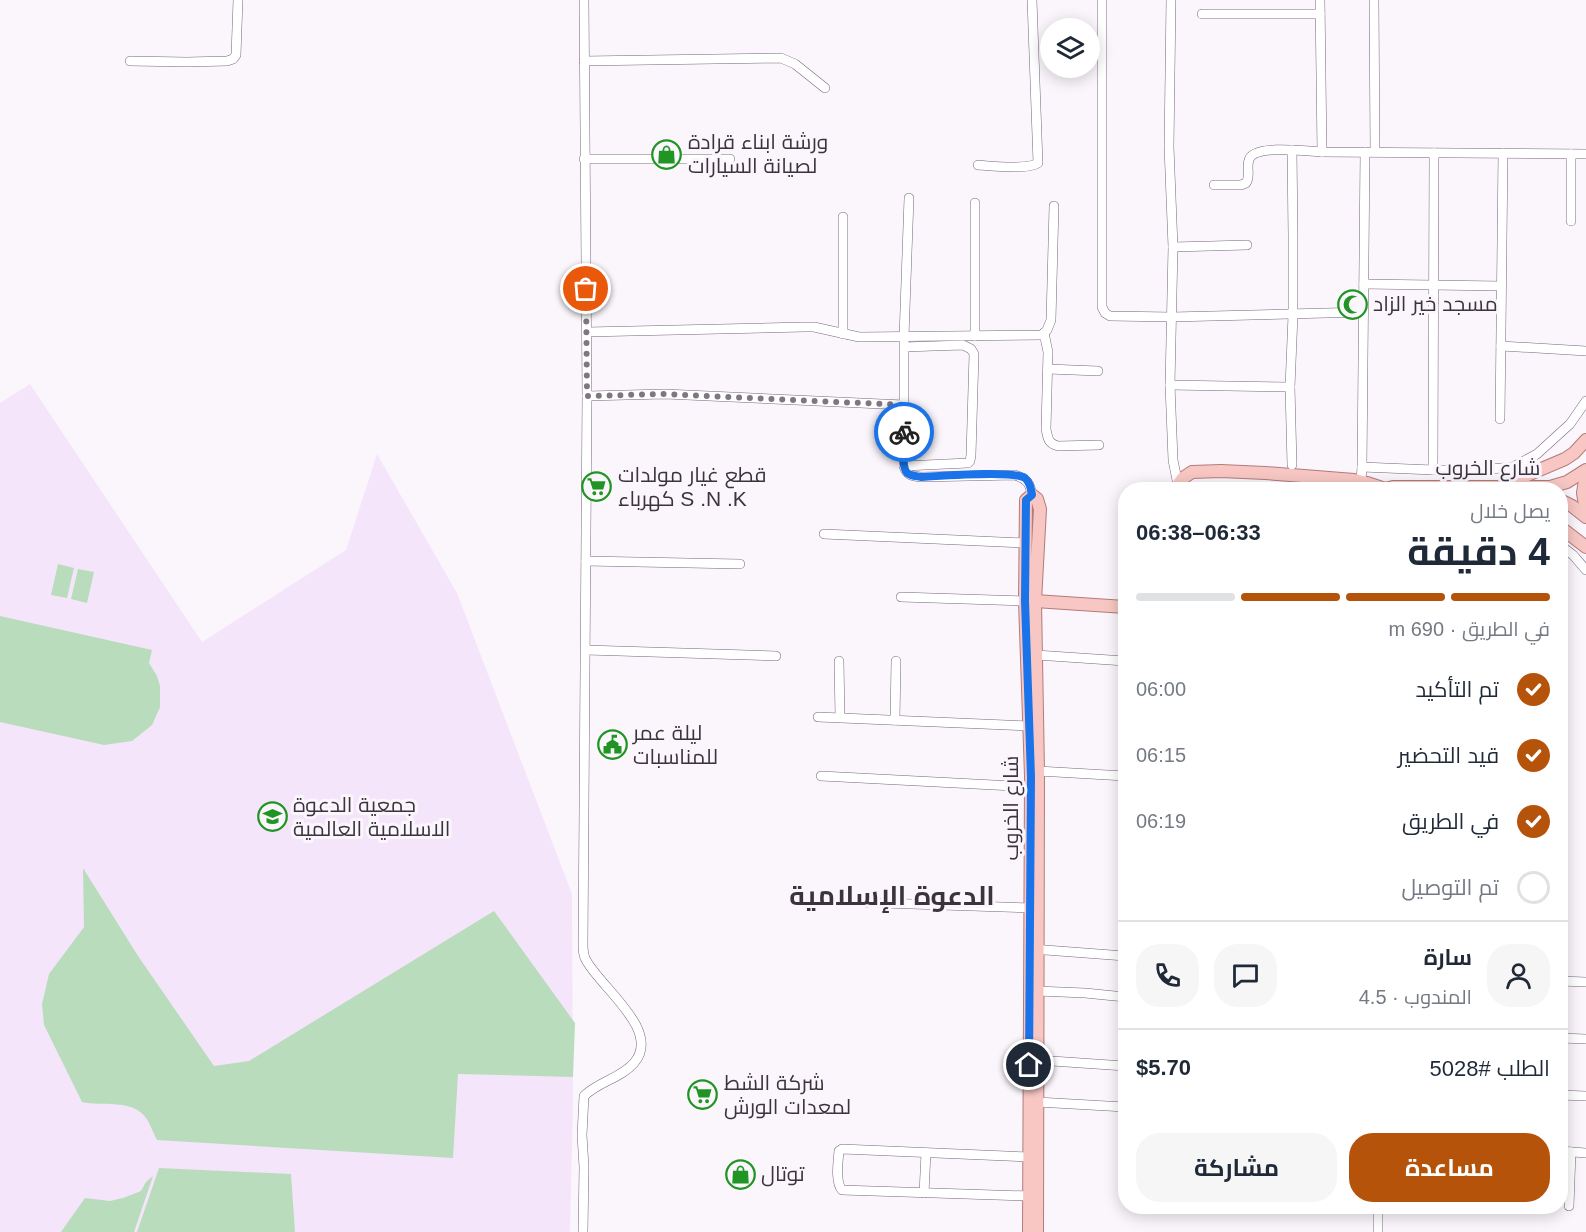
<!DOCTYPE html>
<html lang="ar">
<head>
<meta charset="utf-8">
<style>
  :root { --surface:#fff; --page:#f6f6f7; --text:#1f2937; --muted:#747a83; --line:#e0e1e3; --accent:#b45309 }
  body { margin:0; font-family:Arial,Cairo,sans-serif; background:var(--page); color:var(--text); direction:rtl; height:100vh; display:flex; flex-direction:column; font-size:22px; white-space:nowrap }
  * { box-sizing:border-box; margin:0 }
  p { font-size:20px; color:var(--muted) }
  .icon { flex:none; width:33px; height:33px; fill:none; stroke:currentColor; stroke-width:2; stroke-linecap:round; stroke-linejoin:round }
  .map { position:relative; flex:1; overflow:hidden; direction:ltr }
  .sheet { position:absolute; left:1118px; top:482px; width:450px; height:732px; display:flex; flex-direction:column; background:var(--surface); border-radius:24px; box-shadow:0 3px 15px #0003; direction:rtl }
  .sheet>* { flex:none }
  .fabs { position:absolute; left:1040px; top:18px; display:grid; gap:12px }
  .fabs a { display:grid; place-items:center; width:60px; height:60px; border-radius:50%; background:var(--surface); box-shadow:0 3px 15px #0003; font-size:30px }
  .pin { position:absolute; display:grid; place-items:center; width:51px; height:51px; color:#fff; margin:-26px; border:3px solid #fff; border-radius:50%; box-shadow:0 2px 6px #0007 }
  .courier { position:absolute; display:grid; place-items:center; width:60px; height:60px; margin:-30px; border:4px solid #1a73e8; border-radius:50%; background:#fff; color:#222; box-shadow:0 2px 8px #0007 }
  .head em { font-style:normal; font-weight:700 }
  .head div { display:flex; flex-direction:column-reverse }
  .head { display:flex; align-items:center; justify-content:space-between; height:102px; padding:0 18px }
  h1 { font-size:39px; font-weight:700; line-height:45px }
  .bar { display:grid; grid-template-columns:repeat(4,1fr); gap:9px 6px; align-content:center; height:72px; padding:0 18px }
  .bar i { height:8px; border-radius:4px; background:var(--line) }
  .bar .current { background:var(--accent) }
  .bar p { grid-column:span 4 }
  .line { display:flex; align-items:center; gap:15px; padding:0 18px; border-top:2px solid var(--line) }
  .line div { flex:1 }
  .round { display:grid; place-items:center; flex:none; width:63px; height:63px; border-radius:24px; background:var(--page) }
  ol { padding:0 18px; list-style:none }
  li { display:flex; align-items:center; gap:18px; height:66px }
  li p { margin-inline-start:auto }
  li .icon { padding:6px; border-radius:50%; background:var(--accent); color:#fff; stroke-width:4 }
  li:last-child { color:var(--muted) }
  li i { width:33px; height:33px; border:3px solid var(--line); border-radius:50% }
  .button { display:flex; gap:12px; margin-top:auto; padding:12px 18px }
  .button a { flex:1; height:69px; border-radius:24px; background:var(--accent); color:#fff; font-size:24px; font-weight:700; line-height:69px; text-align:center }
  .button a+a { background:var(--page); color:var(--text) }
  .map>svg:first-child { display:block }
  .built { fill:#f5e5fb }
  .green { fill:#b9dcbc }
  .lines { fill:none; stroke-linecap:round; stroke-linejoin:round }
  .minor-casing { stroke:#78657f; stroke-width:10 }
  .major-casing { stroke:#b37b7a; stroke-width:14 }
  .minor { stroke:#fff; stroke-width:9 }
  .major { stroke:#f8c7c3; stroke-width:12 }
  .done { stroke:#7e7780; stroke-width:6; stroke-dasharray:0 10.8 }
  .route { stroke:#1a73e8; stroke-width:8 }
  .labels { text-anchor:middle; stroke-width:6; stroke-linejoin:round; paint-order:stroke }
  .poi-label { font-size:21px; fill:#3b333e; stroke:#fbf6fc; text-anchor:start }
  .street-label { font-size:21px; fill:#3b333e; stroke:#fbf6fc }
  .district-label { font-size:27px; font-weight:bold; fill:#3b333e; stroke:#fbf6fc }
</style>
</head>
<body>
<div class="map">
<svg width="1586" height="1232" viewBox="0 0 1586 1232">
  <rect width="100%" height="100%" fill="#fbf6fc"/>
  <path class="built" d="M30,384L202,642L346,550L377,454L457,593L572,894L573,1103L570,1232H0V403Z"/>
  <g class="green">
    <path d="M58,564L74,568L67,598L51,595Z"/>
    <path d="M78,569L94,572L87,603L71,599Z"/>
    <path d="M0,616L152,650L149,663L157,676L160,686V707L152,725L132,741L104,745L0,722Z"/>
    <path d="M83,868L138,956L214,1066L249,1061L494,911L575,1023L573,1077L458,1074L453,1158L157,1140C153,1133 151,1125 146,1118C132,1098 102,1107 82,1102L44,1025L42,1004L49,974L84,927Z"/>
    <path d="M159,1168L291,1174L295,1232H137Z"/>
    <path d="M153,1176L134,1232H61L85,1198L110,1201L123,1198L141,1191L146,1182Z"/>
  </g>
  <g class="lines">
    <defs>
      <g id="minor">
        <path d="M1102,0V307L1105,313L1110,316L1172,317L1363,312"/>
        <path d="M1171,0L1169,147L1173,247L1170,385L1173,460L1178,485"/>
        <path d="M1320,0L1322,152"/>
        <path d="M1374,0L1375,152"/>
        <path d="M1202,14H1320"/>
        <path d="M130,61L187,62L227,61L233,59L236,55L238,0"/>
        <path d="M584,61L781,58L795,64L825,88"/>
        <path d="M1292,150L1293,236V315L1290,387L1292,465"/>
        <path d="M584,159H730"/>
        <path d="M978,165C991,166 1028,170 1038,163L1032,0"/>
        <path d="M1214,185H1241L1246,183C1251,176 1246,168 1249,160C1253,144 1308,151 1322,152L1586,154"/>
        <path d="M975,203V336"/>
        <path d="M843,217V334"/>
        <path d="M1571,221V154"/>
        <path d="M1173,247L1247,245"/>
        <path d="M1364,284L1501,286"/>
        <path d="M587,332L804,327H814L859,337L1042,335L1047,330L1051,320L1054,206"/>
        <path d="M1044,333L1048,352L1046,429C1048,439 1048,443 1058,446L1099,445"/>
        <path d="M1501,346L1586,351"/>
        <path d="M904,347L963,345L971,349L974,354L971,455L970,461L968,463L904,466V337L909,198"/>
        <path d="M1048,369L1098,371"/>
        <path d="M1170,385L1290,387"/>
        <path d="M587,396L665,394L904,405"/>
        <path d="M1500,419L1503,153"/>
        <path d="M904,466C906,475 912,476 921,477L1015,475C1027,479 1030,483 1032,495"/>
        <path d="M1362,467L1433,470H1479L1513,467L1537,454L1570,424L1586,401"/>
        <path d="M1433,470L1434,153"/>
        <path d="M1361,481L1362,467L1365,152"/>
        <path d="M824,534L1026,543"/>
        <path d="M1560,545L1573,555L1586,570"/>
        <path d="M586,561L740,564"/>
        <path d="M901,597L1025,601"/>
        <path d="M586,650L776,656"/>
        <path d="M1036,655L1125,661"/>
        <path d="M839,661L840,717"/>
        <path d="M818,717L1029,726"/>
        <path d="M895,720L896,661"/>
        <path d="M1038,771L1125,776"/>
        <path d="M821,776L1031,787"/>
        <path d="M851,902L1030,908"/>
        <path d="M1032,949L1125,956"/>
        <path d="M1560,981L1586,982"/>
        <path d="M1037,991L1085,993L1125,997"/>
        <path d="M1560,1038L1586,1039"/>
        <path d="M1037,1060L1125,1066"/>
        <path d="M1560,1095L1586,1096"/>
        <path d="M1037,1102L1125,1107"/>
        <path d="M1560,1151L1586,1153"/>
        <path d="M924,1193L926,1153"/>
        <path d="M1029,1196L842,1190C835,1182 838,1162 839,1151L842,1149L1029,1157"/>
        <path d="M1569,1206L1571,1152"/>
        <path d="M583,1232L584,1167L582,1135L584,1096C598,1082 621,1078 634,1063C663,1030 597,985 585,958C583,953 583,948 583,944L587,396L584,0"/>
        <path d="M1378,1232V1206"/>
      </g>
      <g id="major">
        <path d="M1586,473L1583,493L1586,512"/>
        <path d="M1504,485L1565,459L1574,453L1586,440"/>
        <path d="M1178,489V485L1183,478L1192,472L1221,471L1265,473L1354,480L1367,483L1385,489"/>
        <path d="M1385,489L1393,487H1550L1567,482L1586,470"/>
        <path d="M1560,500L1572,506L1586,517"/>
        <path d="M1560,527L1586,547"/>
        <path d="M1035,601L1125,607"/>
        <path d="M1029,1232L1031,776L1025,601L1026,500L1032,495L1037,499L1040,509L1035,601L1038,771L1037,1232"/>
      </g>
    </defs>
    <use href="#minor" class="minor-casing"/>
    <use href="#major" class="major-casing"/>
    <use href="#minor" class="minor"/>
    <use href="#major" class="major"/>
  </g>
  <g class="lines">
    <path class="done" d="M586,289L587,396L665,394L904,405V432"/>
    <path class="route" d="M904,432C904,441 901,467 907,473C911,476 916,476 921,477C940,476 1013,470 1025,478C1030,482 1031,489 1032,495L1026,500L1025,601L1031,777L1029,1065"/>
  </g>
  <defs>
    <symbol id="shop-ring" viewBox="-11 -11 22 22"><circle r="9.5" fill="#fbf6fc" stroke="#209524" stroke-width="1.5"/><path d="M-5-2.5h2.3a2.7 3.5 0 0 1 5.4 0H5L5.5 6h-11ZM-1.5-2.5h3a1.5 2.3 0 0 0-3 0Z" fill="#209524"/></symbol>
    <symbol id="mosque-ring" viewBox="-11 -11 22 22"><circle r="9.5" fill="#fbf6fc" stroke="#209524" stroke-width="1.5"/><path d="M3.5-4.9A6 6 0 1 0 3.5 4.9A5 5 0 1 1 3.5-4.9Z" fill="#209524"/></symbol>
    <symbol id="supermarket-ring" viewBox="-11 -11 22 22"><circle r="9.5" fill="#fbf6fc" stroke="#209524" stroke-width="1.5"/><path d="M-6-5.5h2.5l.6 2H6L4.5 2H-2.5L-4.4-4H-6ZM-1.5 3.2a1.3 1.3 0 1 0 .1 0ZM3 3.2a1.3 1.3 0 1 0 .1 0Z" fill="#209524"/></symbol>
    <symbol id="civic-ring" viewBox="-11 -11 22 22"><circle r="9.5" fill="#fbf6fc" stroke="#209524" stroke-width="1.5"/><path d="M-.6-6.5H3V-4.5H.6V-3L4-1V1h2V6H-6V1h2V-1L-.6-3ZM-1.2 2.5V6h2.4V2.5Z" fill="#209524"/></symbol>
    <symbol id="university-ring" viewBox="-11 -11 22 22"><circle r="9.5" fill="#fbf6fc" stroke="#209524" stroke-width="1.5"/><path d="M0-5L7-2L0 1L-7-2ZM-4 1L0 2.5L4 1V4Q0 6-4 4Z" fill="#209524"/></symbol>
  </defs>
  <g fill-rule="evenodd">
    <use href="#shop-ring" x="650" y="138" width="33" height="33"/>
    <use href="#mosque-ring" x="1336" y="288" width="33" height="33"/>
    <use href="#supermarket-ring" x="580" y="470" width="33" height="33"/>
    <use href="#civic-ring" x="596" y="728" width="33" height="33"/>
    <use href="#university-ring" x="256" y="800" width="33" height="33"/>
    <use href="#supermarket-ring" x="686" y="1078" width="33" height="33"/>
    <use href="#shop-ring" x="724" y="1158" width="33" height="33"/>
  </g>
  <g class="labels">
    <g class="poi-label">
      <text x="688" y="149">ورشة ابناء قرادة<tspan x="688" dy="24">لصيانة السيارات</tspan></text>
      <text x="1373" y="311">مسجد خير الزاد</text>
      <text x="618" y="482">قطع غيار مولدات<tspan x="618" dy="24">كهرباء S .N .K</tspan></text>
      <text x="633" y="740">ليلة عمر<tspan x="633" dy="24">للمناسبات</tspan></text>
      <text x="293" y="812">جمعية الدعوة<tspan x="293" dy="24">الاسلامية العالمية</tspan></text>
      <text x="724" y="1090">شركة الشط<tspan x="724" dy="24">لمعدات الورش</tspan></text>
      <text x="761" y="1181">توتال</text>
    </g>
    <g class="street-label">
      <text x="1488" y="475">شارع الخروب</text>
      <text transform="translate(1011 808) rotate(-90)" y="7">شارع الخروب</text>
    </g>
    <g class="district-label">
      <text x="892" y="905">الدعوة الإسلامية</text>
    </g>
  </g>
</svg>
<div class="fabs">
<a><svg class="icon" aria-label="layers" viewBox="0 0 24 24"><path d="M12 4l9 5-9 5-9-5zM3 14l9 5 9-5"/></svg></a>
</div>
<div class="pin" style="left:586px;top:289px;background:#ea580c"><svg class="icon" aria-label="bag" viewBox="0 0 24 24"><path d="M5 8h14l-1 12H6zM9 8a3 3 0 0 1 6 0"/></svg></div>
<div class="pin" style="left:1029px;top:1065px;background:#1f2937"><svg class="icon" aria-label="home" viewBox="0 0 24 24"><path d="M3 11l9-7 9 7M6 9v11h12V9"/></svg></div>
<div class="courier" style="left:904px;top:432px"><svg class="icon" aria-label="bike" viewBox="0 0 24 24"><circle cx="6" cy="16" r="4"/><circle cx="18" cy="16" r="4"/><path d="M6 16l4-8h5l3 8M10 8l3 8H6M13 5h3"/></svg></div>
<section class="sheet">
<div class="head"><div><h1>4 دقيقة</h1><p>يصل خلال</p></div><em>06:33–06:38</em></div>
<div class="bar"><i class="current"></i><i class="current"></i><i class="current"></i><i></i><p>في الطريق · 690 m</p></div>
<ol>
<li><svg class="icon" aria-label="check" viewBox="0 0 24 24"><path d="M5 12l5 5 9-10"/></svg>تم التأكيد<p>06:00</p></li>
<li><svg class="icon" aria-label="check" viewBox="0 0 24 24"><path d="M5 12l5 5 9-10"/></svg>قيد التحضير<p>06:15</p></li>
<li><svg class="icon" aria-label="check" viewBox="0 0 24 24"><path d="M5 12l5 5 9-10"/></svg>في الطريق<p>06:19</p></li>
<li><i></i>تم التوصيل</li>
</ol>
<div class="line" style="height:108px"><a class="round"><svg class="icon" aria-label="person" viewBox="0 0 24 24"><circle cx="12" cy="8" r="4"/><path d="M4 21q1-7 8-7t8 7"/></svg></a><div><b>سارة</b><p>المندوب · 4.5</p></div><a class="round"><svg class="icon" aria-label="chat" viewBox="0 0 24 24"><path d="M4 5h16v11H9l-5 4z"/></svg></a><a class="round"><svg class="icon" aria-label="phone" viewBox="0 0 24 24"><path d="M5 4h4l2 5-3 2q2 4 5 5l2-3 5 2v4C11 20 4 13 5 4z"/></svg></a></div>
<div class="line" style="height:78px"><div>الطلب #5028</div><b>$5.70</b></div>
<div class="button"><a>مساعدة</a><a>مشاركة</a></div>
</section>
</div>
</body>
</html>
